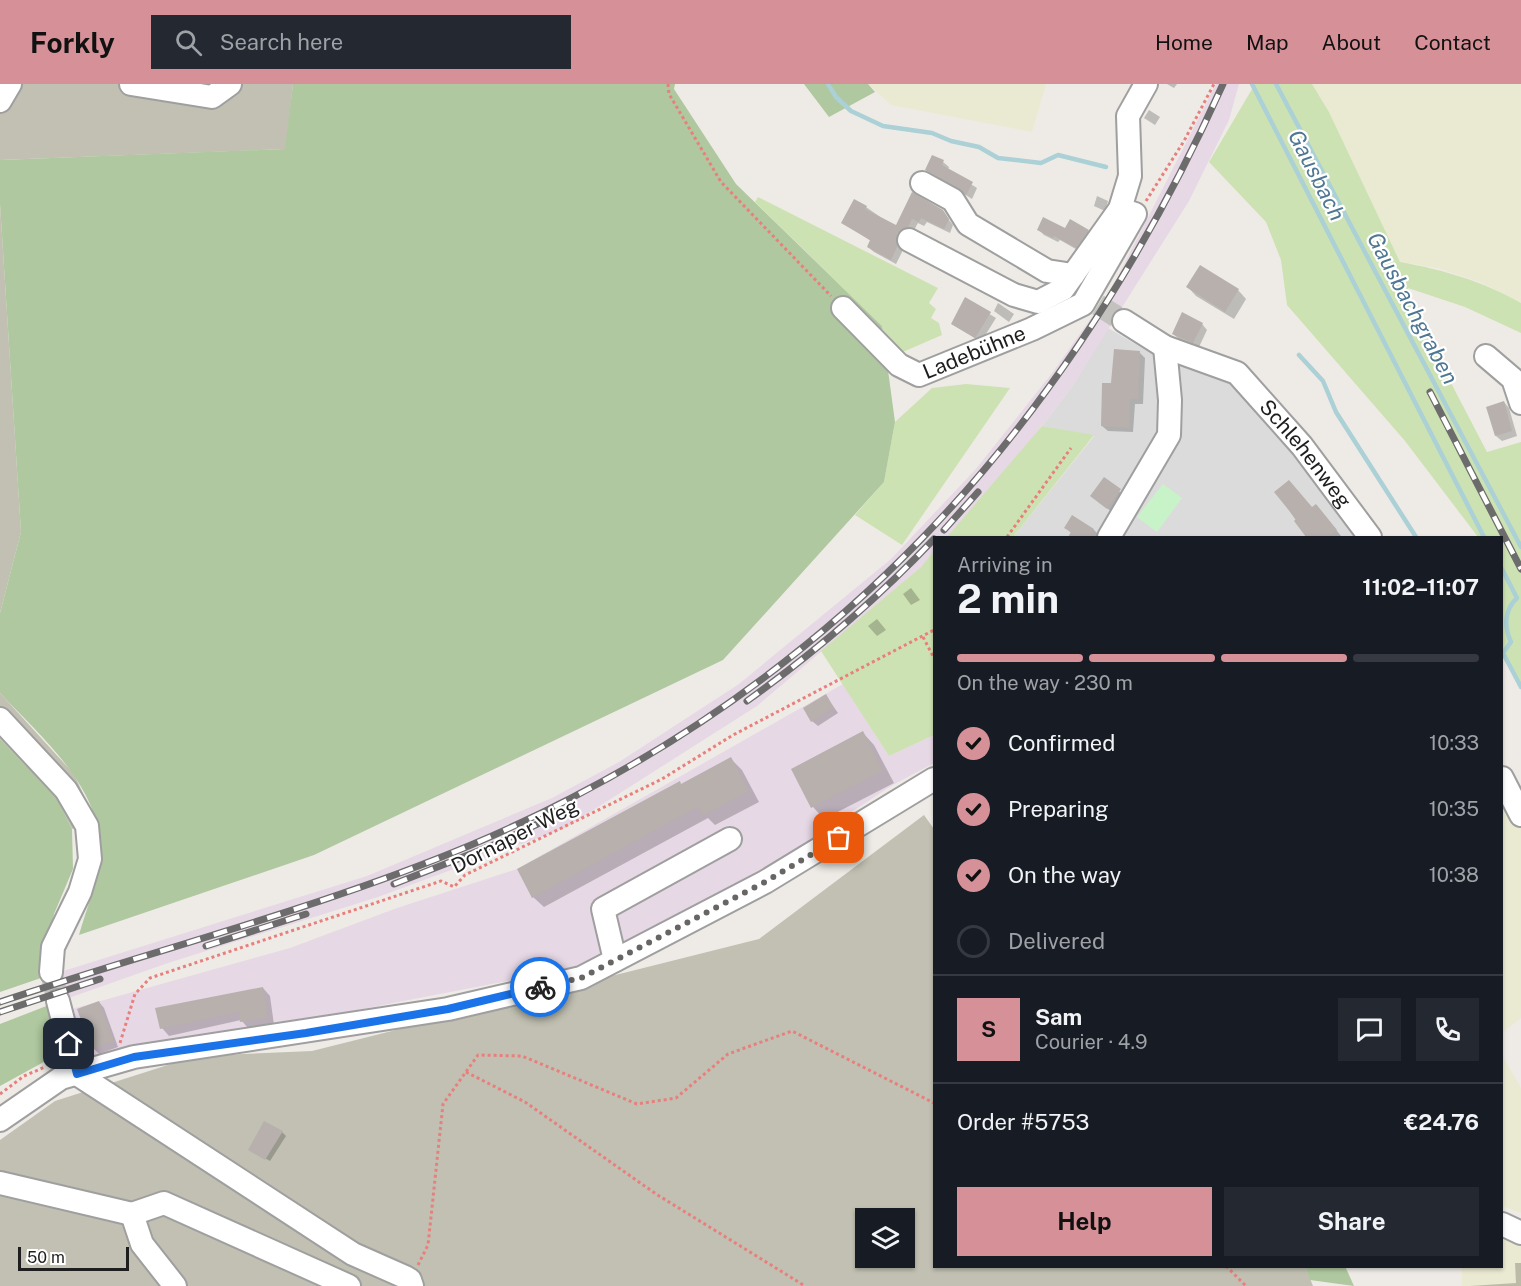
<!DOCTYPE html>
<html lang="en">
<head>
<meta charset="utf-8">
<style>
  :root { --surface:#171b24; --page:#242831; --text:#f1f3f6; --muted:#9ea1a6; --line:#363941; --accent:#d69198 }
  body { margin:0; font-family:"Public Sans",sans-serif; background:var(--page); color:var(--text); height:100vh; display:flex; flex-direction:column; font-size:22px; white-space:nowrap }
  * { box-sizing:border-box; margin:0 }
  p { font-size:20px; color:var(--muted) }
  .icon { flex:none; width:33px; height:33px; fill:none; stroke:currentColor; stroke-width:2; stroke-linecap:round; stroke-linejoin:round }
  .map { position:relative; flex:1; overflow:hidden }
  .panel { position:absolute; left:933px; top:452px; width:570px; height:732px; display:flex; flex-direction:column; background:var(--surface); border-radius:0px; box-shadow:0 2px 4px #0004 }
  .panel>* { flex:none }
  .fabs { position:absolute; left:855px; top:1124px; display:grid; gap:12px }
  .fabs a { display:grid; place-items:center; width:60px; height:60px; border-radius:0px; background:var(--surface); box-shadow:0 2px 4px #0004; font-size:30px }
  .scale { position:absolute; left:18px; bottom:15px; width:111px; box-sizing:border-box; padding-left:6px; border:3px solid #1e1e1e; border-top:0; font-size:16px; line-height:21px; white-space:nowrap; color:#1e1e1e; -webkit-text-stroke:4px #fff; paint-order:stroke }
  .pin { position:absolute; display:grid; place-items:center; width:51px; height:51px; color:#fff; margin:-26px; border-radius:12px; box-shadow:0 3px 9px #0006 }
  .courier { position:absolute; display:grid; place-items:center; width:60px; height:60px; margin:-30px; border:4px solid #1a73e8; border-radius:50%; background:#fff; color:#222; box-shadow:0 2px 8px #0007 }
  .head em { font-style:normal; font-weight:700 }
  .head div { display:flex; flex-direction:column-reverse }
  .head { display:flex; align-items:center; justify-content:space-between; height:102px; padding:0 24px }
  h1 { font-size:39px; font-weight:700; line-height:45px }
  .bar { display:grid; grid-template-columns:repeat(4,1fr); gap:9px 6px; align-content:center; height:72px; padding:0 24px }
  .bar i { height:8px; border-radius:4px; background:var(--line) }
  .bar .active { background:var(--accent) }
  .bar p { grid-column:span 4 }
  .line { display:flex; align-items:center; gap:15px; padding:0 24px; border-top:2px solid var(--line) }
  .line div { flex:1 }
  .round { display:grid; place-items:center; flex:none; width:63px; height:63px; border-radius:0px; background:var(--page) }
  ol { padding:0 24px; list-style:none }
  li { display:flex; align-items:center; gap:18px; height:66px }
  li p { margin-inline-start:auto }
  li .icon { padding:6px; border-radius:50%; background:var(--accent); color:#111; stroke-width:4 }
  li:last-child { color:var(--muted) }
  li i { width:33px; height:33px; border:3px solid var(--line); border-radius:50% }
  .primary-button { display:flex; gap:12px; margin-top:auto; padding:12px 24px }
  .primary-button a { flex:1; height:69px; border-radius:0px; background:var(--accent); color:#111; font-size:24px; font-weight:700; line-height:69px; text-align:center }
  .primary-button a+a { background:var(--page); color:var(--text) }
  header { display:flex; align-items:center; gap:36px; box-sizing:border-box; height:84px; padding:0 30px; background:var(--accent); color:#111 }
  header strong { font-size:28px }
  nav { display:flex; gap:33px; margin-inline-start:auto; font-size:21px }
  .search { width:420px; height:54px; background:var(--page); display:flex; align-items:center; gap:15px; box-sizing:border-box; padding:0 21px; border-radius:0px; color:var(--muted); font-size:22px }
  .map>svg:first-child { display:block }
  .residential { fill:#dcdbdb }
  .industrial { fill:#e6d8e5 }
  .construction { fill:#c1c0b2; fill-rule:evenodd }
  .farmland { fill:#eaead3 }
  .grass { fill:#cde2b2 }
  .forest { fill:#afc89f }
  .park { fill:#c8f3c8 }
  .shadow { fill:#0003 }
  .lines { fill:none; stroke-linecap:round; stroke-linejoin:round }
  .stream { stroke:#abd0d6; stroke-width:4.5 }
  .building { fill:#b7b0ac }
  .minor-tunnel { stroke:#c4c2be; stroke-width:22; stroke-dasharray:22 11; stroke-linecap:butt }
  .minor-casing { stroke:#9f9f9f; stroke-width:26 }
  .path { stroke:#e97f7c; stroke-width:3; stroke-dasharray:3 3; stroke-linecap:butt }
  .minor { stroke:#fff; stroke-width:22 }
  .rail-casing { stroke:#6c6c6c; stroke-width:7 }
  .rail { stroke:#fff; stroke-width:4.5; stroke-dasharray:14; stroke-linecap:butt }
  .done { stroke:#676664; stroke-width:6; stroke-dasharray:0 10.8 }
  .route { stroke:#1a73e8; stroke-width:8 }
  .labels { text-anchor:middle; stroke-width:4.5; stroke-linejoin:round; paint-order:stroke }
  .street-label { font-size:21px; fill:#1e1e1e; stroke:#fff }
  .water-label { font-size:22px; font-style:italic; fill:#4f7794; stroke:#fff }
</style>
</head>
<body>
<header>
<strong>Forkly</strong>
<div class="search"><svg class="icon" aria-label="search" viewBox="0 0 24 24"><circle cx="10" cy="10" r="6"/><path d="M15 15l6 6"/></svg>Search here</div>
<nav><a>Home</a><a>Map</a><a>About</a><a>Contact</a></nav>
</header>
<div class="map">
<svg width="1521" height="1202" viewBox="0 0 1521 1202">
  <rect width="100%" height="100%" fill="#eeebe6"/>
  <path class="residential" d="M1108,244L1159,274L1235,297L1365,453H1013L1094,352L1042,342L1073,301Z"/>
  <g class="industrial">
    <path d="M1216,0H1239L1229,36L1189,117L1073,301L1016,376L948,453H934V468L921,483L757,622L565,744L378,813L168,879L49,921L41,894L367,792L552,714L619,678L739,600L891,475L975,386L1053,288L1111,206Z"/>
    <path d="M843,600L889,672L934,651V679L891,702L773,780L574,884L88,978L72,925L290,864L397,824L517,785Z"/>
  </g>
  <g class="construction">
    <path d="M0,0H293L286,65L0,76Z"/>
    <path d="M0,120L21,448L0,529Z"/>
    <path d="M0,609L74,690L94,733L72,745L57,714L0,655Z"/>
    <path d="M924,731L934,745V1182H1305L1313,1202H0V1056L55,1017L196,972L312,967L759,855ZM866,1134H904V1173H866Z"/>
  </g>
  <g class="farmland">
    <path d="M868,0H1046L1032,48L891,21Z"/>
    <path d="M1312,0H1521V219L1480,198L1437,184L1400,178L1329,28Z"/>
    <path d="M1502,706L1521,743V934L1502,949Z"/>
    <path d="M1502,971L1521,1004V1129L1502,1122Z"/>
    <path d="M1502,1145L1521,1154V1202H1462V1182H1502Z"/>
  </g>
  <g class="grass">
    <path d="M1255,0H1312L1329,28L1400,178C1444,186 1482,197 1521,219V249L1465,223L1408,204L1426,251L1487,368L1521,358V605L1502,572V453H1478L1405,357L1287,221L1281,176L1266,138L1209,78Z"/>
    <path d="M758,113L938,204L929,219L936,225L931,234L939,239L942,251L896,271L885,264L882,242L755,118Z"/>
    <path d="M966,300L1010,304L902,461L855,431L884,398L895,338L932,304Z"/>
    <path d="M1042,342L1094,351L1013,453H947Z"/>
    <path d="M934,467V651L889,672L821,567L921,483Z"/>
  </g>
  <g class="forest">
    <path d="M293,0H675L674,5L736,100L882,242L895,338L884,398L723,576L314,771L79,851C85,830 99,793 100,772C104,705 41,653 0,609V529L21,448L0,120V76L285,65Z"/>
    <path d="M804,0H868L875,8L829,33Z"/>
    <path d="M0,655L57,714L72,745L73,785L54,830L41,894L0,908Z"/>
    <path d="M49,921L56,941L51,974L0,1002V940Z"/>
    <path d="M1305,1182H1345L1354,1202L1310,1196Z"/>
  </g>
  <path class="park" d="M1163,400L1182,414L1157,448L1137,433Z"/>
  <g class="shadow">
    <path d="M1167,0H1177L1174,4Z"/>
    <path d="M1149,26L1160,33L1155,41L1144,34Z"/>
    <path d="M933,73L943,78L949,83L948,86L977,104L972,115L927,86Z"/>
    <path d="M913,110L942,127L953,141L950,149L927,138L924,142L918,139L913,148L902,155V168L896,180L874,168L868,163L871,157L843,139L866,123L896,144Z"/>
    <path d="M1097,112L1108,117L1105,127L1094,122Z"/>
    <path d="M1039,146L1088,147L1093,152L1081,168L1060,156L1058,158L1044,151Z"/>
    <path d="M1188,203L1238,206L1246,215L1234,235L1196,212Z"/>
    <path d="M966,216L996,234L981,258L952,240Z"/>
    <path d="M998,219L1014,230L1009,238L994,227Z"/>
    <path d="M1202,240L1207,246L1199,263L1179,255L1173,250Z"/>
    <path d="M1140,269L1145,274L1143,320H1135L1133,348L1108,347L1102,342L1112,301Z"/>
    <path d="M1504,318L1509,324L1517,352L1502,357L1496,352Z"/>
    <path d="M1104,395L1125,412L1113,429L1092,412Z"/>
    <path d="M1276,408L1321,427L1341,452L1308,453Z"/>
    <path d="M1072,433L1094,446L1098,450L1096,453H1077L1070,448L1066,444Z"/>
    <path d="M911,504L920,516L911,521L903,510Z"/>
    <path d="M877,535L886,546L877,552L868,542Z"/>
    <path d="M826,612L838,629L818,642L812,637Z"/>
    <path d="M863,649L874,661L894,699L824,735L813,723L793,685Z"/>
    <path d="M731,675L742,686L759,718L715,741L708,734L544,823L533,813L682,701Z"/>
    <path d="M263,904L270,912L274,941L249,945L241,936L169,952L162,944Z"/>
    <path d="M99,918L104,924L118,963L99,970L93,964Z"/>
    <path d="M282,1048L286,1052L270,1077L252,1067Z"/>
    <path d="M1515,1179H1521V1202H1470L1516,1199Z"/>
  </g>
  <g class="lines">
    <g class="stream">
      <path d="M828,0L836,13L851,27L883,42L932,49L951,57L979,63L998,74L1041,79L1058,71L1106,83"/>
      <path d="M1252,0L1484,453"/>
      <path d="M1276,0L1521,463"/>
      <path d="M1299,271L1323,297L1336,328L1416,453"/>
      <path d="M1502,485L1517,514C1504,526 1504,543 1511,558L1503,569L1521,603"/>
    </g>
  </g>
  <g class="building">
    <path d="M932,71L944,76L942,81L973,98L966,111L959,104L925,86Z"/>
    <path d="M912,108L943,126L949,135L944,145L921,134L919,138L912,135L908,143L897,149V163L891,176L867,163L870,156L841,139L854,115L867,122L865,125L896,141Z"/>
    <path d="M1043,133L1065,144L1070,135L1089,146L1076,164L1054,152L1053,154L1037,146Z"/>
    <path d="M1200,181L1239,205L1225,228L1186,203Z"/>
    <path d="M965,213L991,228L975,254L951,240Z"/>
    <path d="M1182,228L1203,239L1193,259L1172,250Z"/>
    <path d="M1114,265L1140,267L1138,315H1130L1129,344L1101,342L1102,299H1111Z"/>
    <path d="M1504,317L1512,347L1495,352L1486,323Z"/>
    <path d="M1104,393L1121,405L1107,425L1090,412Z"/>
    <path d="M1289,396L1312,423L1316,420L1337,446L1328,453H1306L1294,437L1296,435L1274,408Z"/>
    <path d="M1072,431L1094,445L1089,453H1068L1071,448L1064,444Z"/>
    <path d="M826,610L834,624L811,638L803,624Z"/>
    <path d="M863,647L883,687L811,724L791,685Z"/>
    <path d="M731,673L749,707L703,732L698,723L532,814L517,785L680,697L681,700Z"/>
    <path d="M263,903L268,934L240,938L239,928L160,945L155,924Z"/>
    <path d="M99,917L114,957L92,965L77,925Z"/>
    <path d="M264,1037L283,1047L265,1076L248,1066Z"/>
  </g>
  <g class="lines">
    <g class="minor-tunnel">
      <path d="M1098,221L1124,237"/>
      <path d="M51,888L58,917"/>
    </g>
    <defs>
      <g id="minor">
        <path d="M131,0L212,13L230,0"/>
        <path d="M0,17L10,0"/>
        <path d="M922,99L953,116L968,140L1047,187L1073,191"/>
        <path d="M909,156L1014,211L1038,218L1063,205L1120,125L1130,92L1128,32L1146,0"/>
        <path id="s1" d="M843,224L899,281L919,291L1032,245L1083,220L1135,130L1120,125"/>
        <path id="s2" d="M1124,237L1165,263L1237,289L1302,362L1370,453"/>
        <path d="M1486,272L1513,295L1521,319"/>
        <path d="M1109,453L1169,351L1170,316L1165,263"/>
        <path d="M0,635L66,706L87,742L90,775L80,808L53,863L51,888"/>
        <path d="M1502,694L1521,731"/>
        <path d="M615,876L603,825L730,755"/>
        <path d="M58,917L77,990L353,1170L405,1193L410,1196L412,1202"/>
        <path d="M0,1036L61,994L134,973L448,925L581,894L765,798L934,695"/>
        <path d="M0,1099L132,1130L164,1119L349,1202"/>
        <path d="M132,1130L142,1160L175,1202"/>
        <path d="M1502,1140L1521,1149"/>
      </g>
    </defs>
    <use href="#minor" class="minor-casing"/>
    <g class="path">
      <path d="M668,0L669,10L721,98L831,212"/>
      <path d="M1146,117L1184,57L1214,0"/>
      <path d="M1007,453L1071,364"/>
      <path d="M923,553L934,574"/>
      <path d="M120,959L135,910L150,894L441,797L454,803L465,791L662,695L733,651L934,546"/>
      <path d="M466,988L525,1018L656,1110L805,1202"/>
      <path d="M0,1010L24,992L45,983"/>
      <path d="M418,1181L428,1161L443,1020L478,971L522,972L637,1020L676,1014L728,970L792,947L934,1019"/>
      <path d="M1226,1182L1246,1202"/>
    </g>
    <use href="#minor" class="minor"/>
    <defs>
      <g id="rail">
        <path d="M1430,308L1521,485"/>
        <path d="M944,446L978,408"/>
        <path d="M747,617C814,569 877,515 934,455"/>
        <path d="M394,800L496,760L573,723"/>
        <path d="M206,862L306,830"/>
        <path d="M0,918C157,865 318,825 471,761C827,610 1066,349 1223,0"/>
        <path d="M0,928L100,895"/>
      </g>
    </defs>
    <use href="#rail" class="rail-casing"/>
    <use href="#rail" class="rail"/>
  </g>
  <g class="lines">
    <path class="done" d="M540,903L581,894L765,798L839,754"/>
    <path class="route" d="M69,960L77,990L134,973L306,949L448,925L540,903"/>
  </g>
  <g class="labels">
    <g class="street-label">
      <text dy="7" stroke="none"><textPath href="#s1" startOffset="162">Ladebühne</textPath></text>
      <text dy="7" stroke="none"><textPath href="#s2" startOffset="231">Schlehenweg</textPath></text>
      <text transform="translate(515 752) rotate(-27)" y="7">Dornaper Weg</text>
    </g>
    <g class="water-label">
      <text transform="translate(1317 91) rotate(63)" y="8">Gausbach</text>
      <text transform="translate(1413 224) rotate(62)" y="8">Gausbachgraben</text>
    </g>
  </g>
</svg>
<div class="fabs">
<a><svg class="icon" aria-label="layers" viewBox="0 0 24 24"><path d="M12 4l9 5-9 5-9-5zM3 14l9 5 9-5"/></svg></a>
</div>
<div class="scale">50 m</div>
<div class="pin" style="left:839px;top:754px;background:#ea580c"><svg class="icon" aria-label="bag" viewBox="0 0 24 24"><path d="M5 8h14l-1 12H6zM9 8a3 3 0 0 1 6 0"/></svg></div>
<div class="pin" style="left:69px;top:960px;background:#1f2937"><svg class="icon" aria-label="home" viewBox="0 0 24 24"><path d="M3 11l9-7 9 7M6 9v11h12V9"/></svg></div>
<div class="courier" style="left:540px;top:903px"><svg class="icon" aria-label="bike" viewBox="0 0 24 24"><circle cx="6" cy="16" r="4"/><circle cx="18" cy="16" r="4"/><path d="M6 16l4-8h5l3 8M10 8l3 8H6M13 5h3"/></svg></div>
<section class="panel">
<div class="head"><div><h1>2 min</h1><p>Arriving in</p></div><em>11:02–11:07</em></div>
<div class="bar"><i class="active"></i><i class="active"></i><i class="active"></i><i></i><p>On the way · 230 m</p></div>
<ol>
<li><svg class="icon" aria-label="check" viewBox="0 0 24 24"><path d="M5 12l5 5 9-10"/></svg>Confirmed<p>10:33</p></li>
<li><svg class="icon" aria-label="check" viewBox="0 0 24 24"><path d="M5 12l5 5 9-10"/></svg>Preparing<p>10:35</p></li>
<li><svg class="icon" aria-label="check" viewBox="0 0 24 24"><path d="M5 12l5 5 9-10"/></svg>On the way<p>10:38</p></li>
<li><i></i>Delivered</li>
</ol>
<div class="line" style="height:108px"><b class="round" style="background:var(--accent);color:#111">S</b><div><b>Sam</b><p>Courier · 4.9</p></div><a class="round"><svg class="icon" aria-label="chat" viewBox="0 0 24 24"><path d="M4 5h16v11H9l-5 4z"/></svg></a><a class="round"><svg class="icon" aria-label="phone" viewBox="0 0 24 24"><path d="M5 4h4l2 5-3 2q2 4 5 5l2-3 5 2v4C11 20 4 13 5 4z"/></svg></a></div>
<div class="line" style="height:78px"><div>Order #5753</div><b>€24.76</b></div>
<div class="primary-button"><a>Help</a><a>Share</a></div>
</section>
</div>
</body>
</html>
